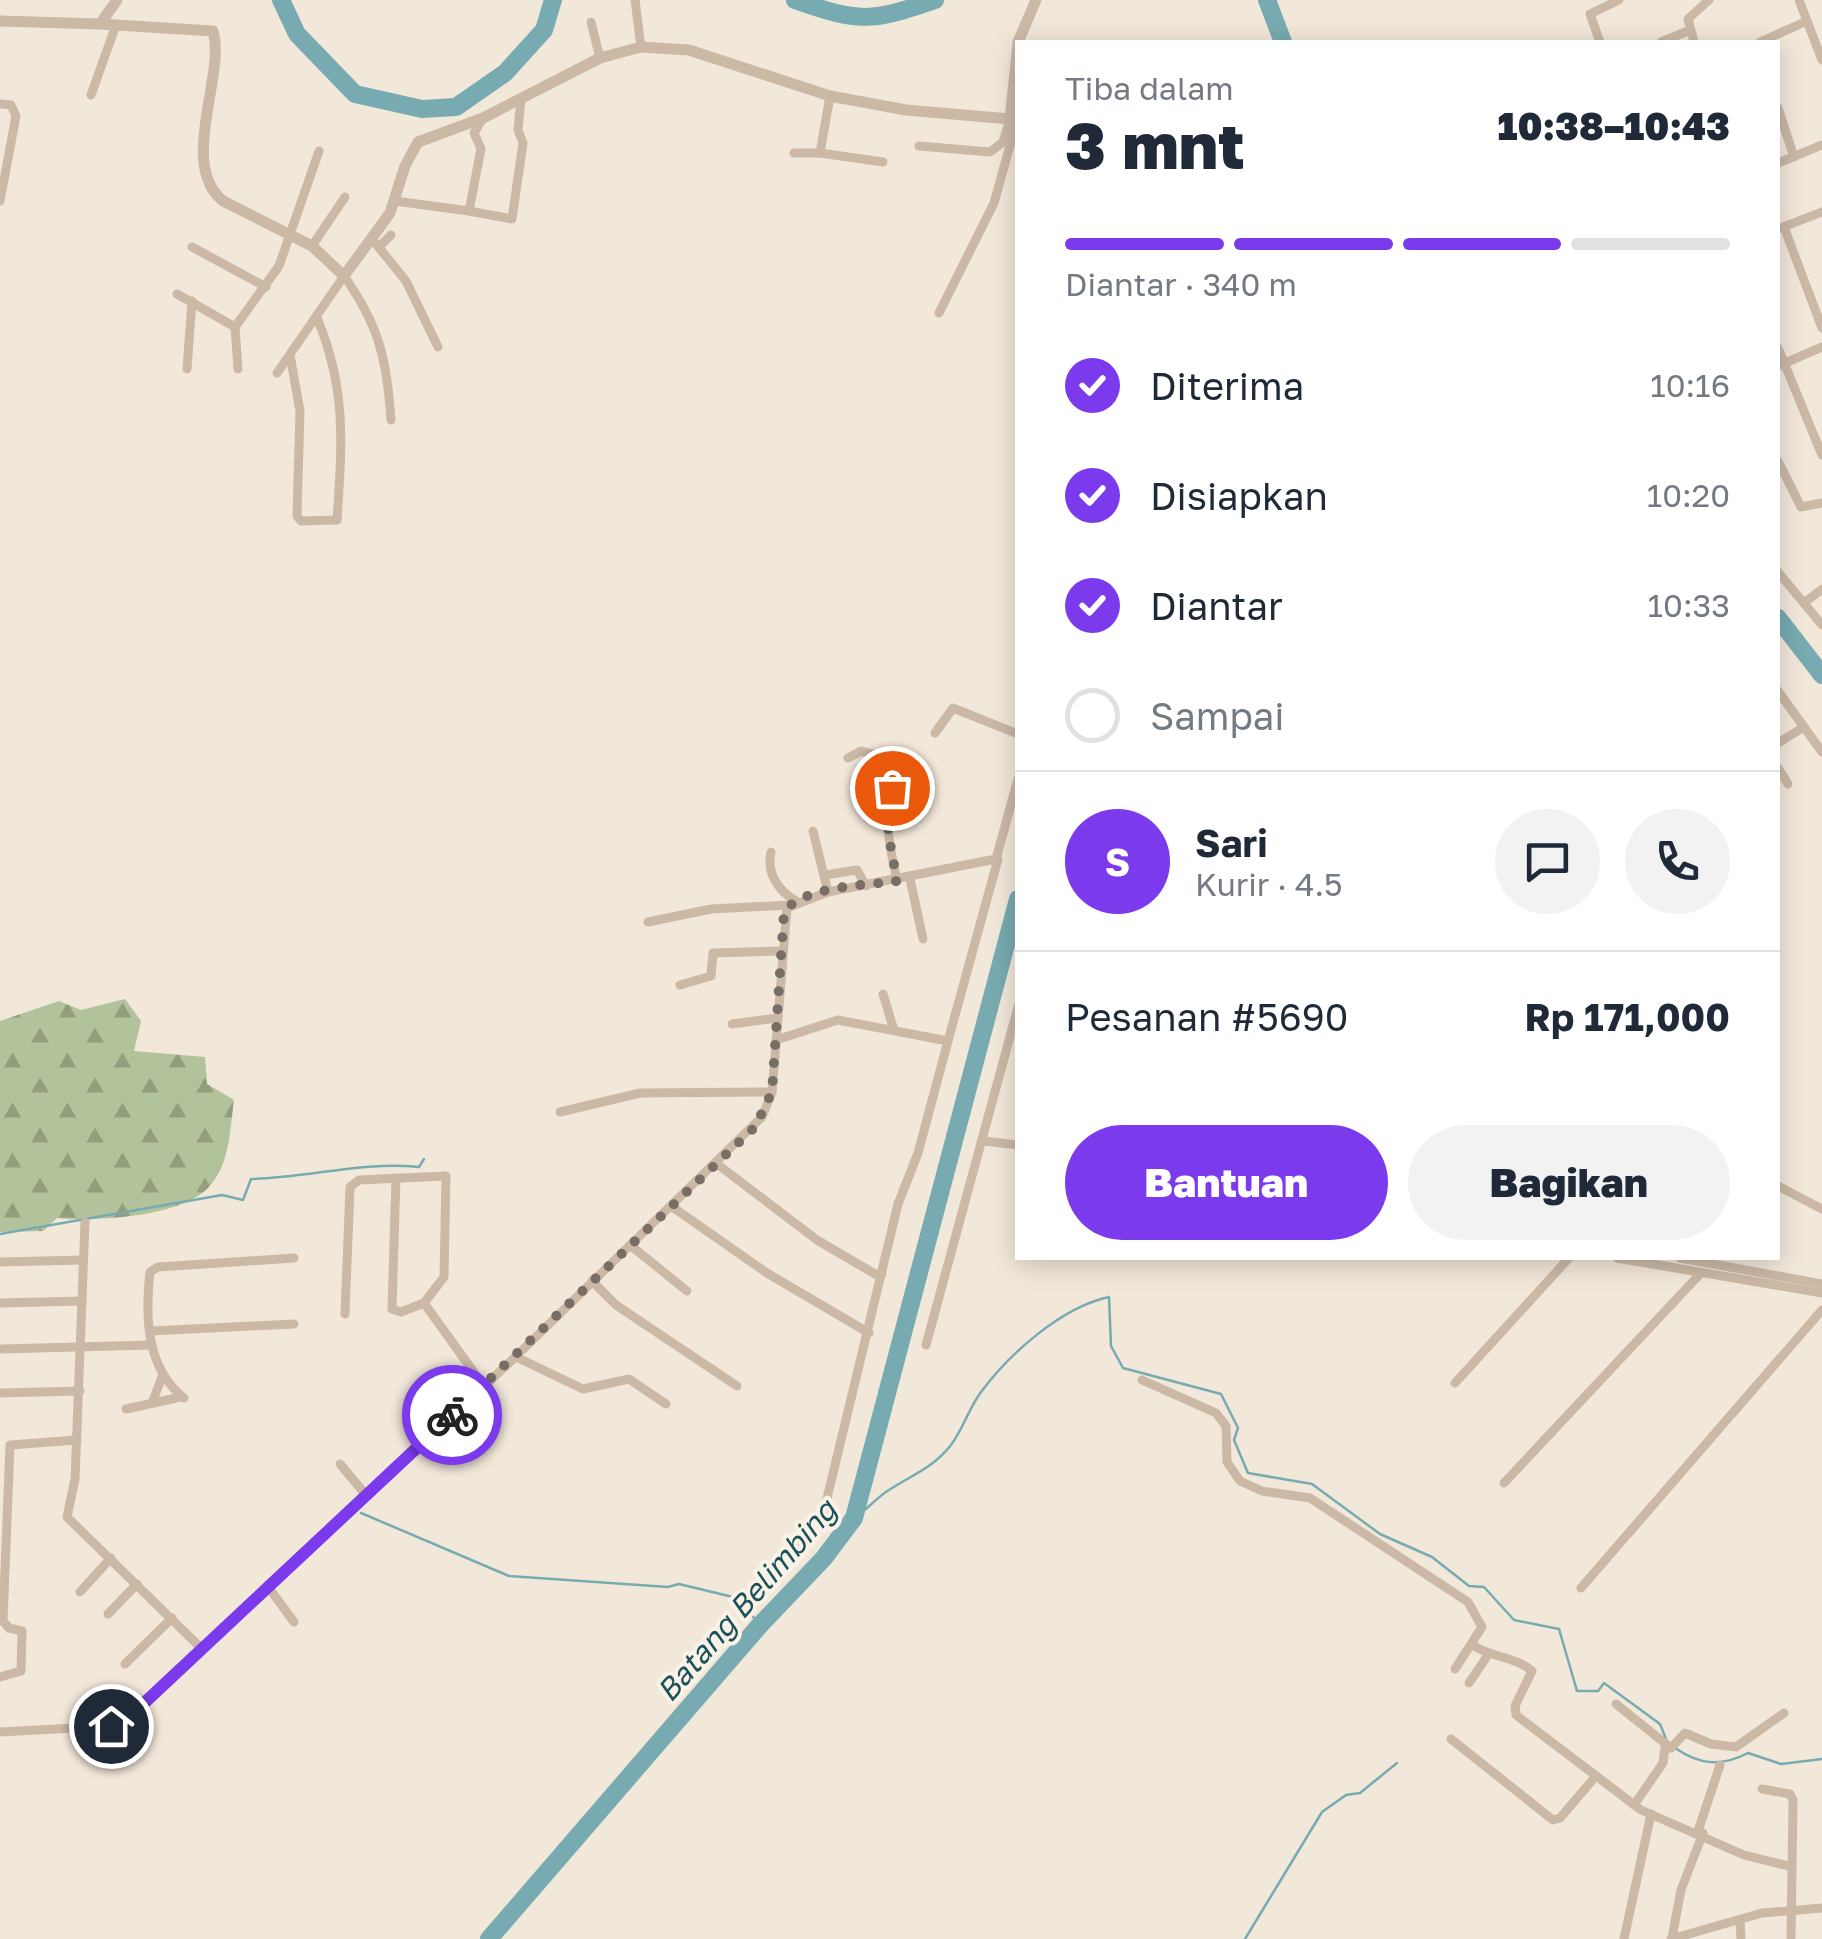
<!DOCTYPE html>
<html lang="id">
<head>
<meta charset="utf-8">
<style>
  :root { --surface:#fff; --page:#f2f2f3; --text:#1f2937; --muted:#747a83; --line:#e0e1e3; --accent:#7c3aed }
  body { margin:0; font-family:"Golos Text",sans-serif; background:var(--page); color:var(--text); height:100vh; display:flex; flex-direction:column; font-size:38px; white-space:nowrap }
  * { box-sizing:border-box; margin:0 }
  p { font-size:32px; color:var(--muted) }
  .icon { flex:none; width:55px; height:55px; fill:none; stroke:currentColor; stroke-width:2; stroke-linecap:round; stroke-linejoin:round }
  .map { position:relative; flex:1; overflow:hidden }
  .details { position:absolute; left:1015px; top:40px; width:765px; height:1220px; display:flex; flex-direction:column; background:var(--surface); border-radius:0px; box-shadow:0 5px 25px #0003 }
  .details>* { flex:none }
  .pin { position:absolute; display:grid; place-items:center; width:85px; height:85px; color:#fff; margin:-42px; border:5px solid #fff; border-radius:50%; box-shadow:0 2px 10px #0007 }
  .courier { position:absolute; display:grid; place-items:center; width:100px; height:100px; margin:-50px; border:8px solid #7c3aed; border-radius:50%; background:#fff; color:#222; box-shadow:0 2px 12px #0007 }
  .summary em { font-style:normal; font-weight:800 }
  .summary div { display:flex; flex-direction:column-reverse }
  .summary { display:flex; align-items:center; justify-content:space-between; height:170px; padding:0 50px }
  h1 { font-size:65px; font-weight:800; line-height:75px }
  .bar { display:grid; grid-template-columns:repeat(4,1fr); gap:15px 10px; align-content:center; height:120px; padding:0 50px }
  .bar i { height:12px; border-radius:8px; background:var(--line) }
  .bar .selected { background:var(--accent) }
  .bar p { grid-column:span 4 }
  .line { display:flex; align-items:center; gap:25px; padding:0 50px; border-top:2px solid var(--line) }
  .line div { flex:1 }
  .round { display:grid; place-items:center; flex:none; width:105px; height:105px; border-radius:52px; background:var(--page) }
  ol { padding:0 50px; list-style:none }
  li { display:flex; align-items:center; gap:30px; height:110px }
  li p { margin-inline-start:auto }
  li .icon { padding:10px; border-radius:50%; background:var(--accent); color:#fff; stroke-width:4 }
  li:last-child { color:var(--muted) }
  li i { width:55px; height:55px; border:5px solid var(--line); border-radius:50% }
  .action { display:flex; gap:20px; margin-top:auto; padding:20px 50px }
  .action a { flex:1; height:115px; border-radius:60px; background:var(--accent); color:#fff; font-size:40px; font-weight:800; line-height:115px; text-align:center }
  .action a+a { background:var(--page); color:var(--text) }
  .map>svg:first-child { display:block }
  .forest { fill:url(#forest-firs) }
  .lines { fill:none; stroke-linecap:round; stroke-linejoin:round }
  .stream { stroke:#78abb1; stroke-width:2.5 }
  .river { stroke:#78abb1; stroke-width:18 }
  .minor { stroke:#cbb9a6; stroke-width:9 }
  .tertiary { stroke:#cbb9a6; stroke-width:11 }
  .done { stroke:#786e66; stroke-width:10; stroke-dasharray:0 18 }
  .route { stroke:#7c3aed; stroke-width:12 }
  .labels { text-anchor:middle; stroke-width:8; stroke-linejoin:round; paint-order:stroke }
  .water-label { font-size:30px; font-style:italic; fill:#1b525a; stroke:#faf2e7 }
</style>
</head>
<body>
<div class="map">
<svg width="1822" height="1939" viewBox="0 0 1822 1939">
  <defs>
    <pattern id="forest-firs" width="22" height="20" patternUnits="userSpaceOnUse" patternTransform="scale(2.5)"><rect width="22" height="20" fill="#b2c29a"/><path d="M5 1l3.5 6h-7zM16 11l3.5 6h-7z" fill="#929e7e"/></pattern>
  </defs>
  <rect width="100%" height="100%" fill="#f2e8da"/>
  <path class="forest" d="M125,999L141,1021L134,1051L205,1057L207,1084L234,1100C230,1129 230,1167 207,1189C179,1217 93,1222 57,1218L43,1231L0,1232V1021L59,1001L81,1010Z"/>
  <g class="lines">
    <g class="stream">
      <path d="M0,1234L222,1195L243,1200L251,1179C308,1178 362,1161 419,1167L424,1159"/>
      <path d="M361,1513L509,1576L668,1587L679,1584L737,1598L760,1625"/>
      <path d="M854,1518C867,1510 877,1497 889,1490C912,1475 933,1468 951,1445C963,1429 969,1408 981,1392C1010,1353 1062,1307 1109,1297L1111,1346L1123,1368L1221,1394L1238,1428L1234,1440L1248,1473L1312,1484L1380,1534L1432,1557L1469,1586L1484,1587L1514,1620L1559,1629L1577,1691H1598L1604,1683L1660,1724L1666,1739"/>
      <path d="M1675,1748C1700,1765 1721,1767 1748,1753L1781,1764L1822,1759"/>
      <path d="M1245,1939L1322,1812L1346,1795L1360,1793L1397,1763"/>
    </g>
    <g class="river">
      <path d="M281,0L297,34L355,94L422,109L456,107L505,73L544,30L553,0"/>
      <path d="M795,0C860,23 871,22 935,0"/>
      <path d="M1267,0L1283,42"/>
      <path d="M1778,618L1822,675"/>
      <path d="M489,1939L760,1625L824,1558L854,1518L1018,899"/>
    </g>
    <g class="minor">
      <path d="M635,0L641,47"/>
      <path d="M1799,0L1822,60"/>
      <path d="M591,22L600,58"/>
      <path d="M1600,42L1590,14L1619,0"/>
      <path d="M1661,42L1688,31"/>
      <path d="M1694,42L1688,19L1709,0"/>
      <path d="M1760,42L1807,21"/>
      <path d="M91,95L116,25"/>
      <path d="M830,96L820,153L883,162"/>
      <path d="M0,104L11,105L16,116L0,201"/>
      <path d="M1778,108L1794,157"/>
      <path d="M919,146L990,152L1003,142L1010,119"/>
      <path d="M794,153H820"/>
      <path d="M1778,163L1822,145"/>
      <path d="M395,201L469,211L481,149L474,133L483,118"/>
      <path d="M469,211L512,219L523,143L518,130L521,98"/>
      <path d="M1784,227L1822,328"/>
      <path d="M1778,229L1822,212"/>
      <path d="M372,239L406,281L438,347"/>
      <path d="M312,246L345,197"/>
      <path d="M380,246L391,235"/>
      <path d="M192,247L266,287"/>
      <path d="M177,294L235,327L279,266L319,151"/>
      <path d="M939,313L994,203L1017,120L1010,119"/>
      <path d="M235,327L238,369"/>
      <path d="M1778,348L1822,455"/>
      <path d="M290,355L300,411L297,516L301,521L337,520C342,445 347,389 317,318"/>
      <path d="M1778,366L1822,347"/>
      <path d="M187,369L192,301"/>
      <path d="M277,373L344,276C379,325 387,360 391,420"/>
      <path d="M1778,461L1801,507L1822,503"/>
      <path d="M1778,572L1822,625"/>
      <path d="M1804,603L1822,589"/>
      <path d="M1778,691L1822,752"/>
      <path d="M935,733L953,708L1018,734"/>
      <path d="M1778,743L1804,727"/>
      <path d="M848,758L861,751L900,761L905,775C877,804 890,845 897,881"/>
      <path d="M1778,768L1788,784"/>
      <path d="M813,831L828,892"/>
      <path d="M771,852C766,872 778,891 796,901"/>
      <path d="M825,875L857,870L866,886"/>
      <path d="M910,879L923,939"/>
      <path d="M648,922L711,909L790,905"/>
      <path d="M680,985L711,976L713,953L783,951"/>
      <path d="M883,994L893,1027"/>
      <path d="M732,1024L777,1018"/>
      <path d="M776,1040L838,1020L948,1041L998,859"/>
      <path d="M560,1112L640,1093L772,1092"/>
      <path d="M984,1141L1018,1145"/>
      <path d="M717,1164L817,1240L875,1274H882"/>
      <path d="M396,1178L392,1309L401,1312L424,1303L483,1385"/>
      <path d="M1778,1186L1822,1209"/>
      <path d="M671,1206L767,1273L869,1333"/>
      <path d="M85,1222L75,1479L67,1517L201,1648"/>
      <path d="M630,1245L687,1291"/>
      <path d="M1617,1258L1822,1293"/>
      <path d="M1680,1258L1822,1284"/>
      <path d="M0,1262L83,1260"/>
      <path d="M592,1281L616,1305L737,1386"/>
      <path d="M0,1303L82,1301"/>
      <path d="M345,1314L350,1187L359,1180L446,1176L444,1277L424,1303"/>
      <path d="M151,1331L294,1324"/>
      <path d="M926,1345L1018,1007"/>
      <path d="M0,1349L152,1345"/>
      <path d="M516,1357L583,1389L629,1379L666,1404"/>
      <path d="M1142,1380L1216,1413L1226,1426L1227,1462L1240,1481L1262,1491L1310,1498L1468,1602L1482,1627L1455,1669"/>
      <path d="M1455,1383L1569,1258"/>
      <path d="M0,1393L80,1391"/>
      <path d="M184,1398C146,1368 145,1317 150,1272L158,1267L294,1258"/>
      <path d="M152,1403L162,1377"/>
      <path d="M126,1409L181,1397"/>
      <path d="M340,1464L366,1495"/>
      <path d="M1504,1483L1701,1273"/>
      <path d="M269,1588L294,1622"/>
      <path d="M1581,1588L1822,1310"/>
      <path d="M80,1592L111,1558"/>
      <path d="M748,1603L822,1519L898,1204L918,1153L948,1041"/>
      <path d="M108,1614L137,1584"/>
      <path d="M1472,1645C1493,1658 1514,1656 1532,1671L1515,1706L1516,1715L1641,1810L1744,1855L1789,1866"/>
      <path d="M125,1664L172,1618"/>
      <path d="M0,1677L21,1671L22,1631L9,1628L3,1621L10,1445L77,1440"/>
      <path d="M1469,1683L1488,1655"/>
      <path d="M1616,1704L1671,1748L1685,1733L1711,1744L1736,1747L1784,1713"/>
      <path d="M0,1732L111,1726L126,1720L510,1362L762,1117L772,1092L787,908L828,892L996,859L1018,779"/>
      <path d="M1451,1739L1553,1820L1560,1818L1595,1777"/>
      <path d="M1762,1789L1790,1794L1793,1800L1791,1939"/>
      <path d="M1634,1805L1663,1763L1665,1747"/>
      <path d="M1698,1831L1720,1765"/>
      <path d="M1740,1920L1741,1939"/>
      <path d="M1672,1938L1681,1890L1703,1833"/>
      <path d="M1624,1939L1651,1814"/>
      <path d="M1671,1939L1762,1913L1822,1908"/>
    </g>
    <g class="tertiary">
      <path d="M0,21L100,24L117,0"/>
      <path d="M100,24L213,31C226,76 178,164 223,201L312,246L344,276L390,213L405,166L418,142L483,118L600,58L641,47L689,50L830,96L906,110L1010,119L1018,43"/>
      <path d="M1018,42L1036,0"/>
    </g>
  </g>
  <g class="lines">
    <path class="done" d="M452,1415L755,1127L772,1092L784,912C805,885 866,886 897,881L888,832L892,788"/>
    <path class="route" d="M111,1726L126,1720L452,1415"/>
  </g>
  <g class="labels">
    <g class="water-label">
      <text transform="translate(747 1601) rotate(-49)" y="10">Batang Belimbing</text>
    </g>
  </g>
</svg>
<div class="pin" style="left:892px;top:788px;background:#ea580c"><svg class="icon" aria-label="bag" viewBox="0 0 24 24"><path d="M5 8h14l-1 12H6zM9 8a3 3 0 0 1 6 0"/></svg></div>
<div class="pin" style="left:111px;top:1726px;background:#1f2937"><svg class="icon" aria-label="home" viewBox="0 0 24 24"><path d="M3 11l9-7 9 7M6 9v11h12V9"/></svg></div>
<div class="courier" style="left:452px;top:1415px"><svg class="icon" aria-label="bike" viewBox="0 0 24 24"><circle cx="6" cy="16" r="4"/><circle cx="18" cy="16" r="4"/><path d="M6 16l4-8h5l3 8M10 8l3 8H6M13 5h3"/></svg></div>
<section class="details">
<div class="summary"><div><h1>3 mnt</h1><p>Tiba dalam</p></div><em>10:38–10:43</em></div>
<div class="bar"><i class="selected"></i><i class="selected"></i><i class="selected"></i><i></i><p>Diantar · 340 m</p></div>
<ol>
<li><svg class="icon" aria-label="check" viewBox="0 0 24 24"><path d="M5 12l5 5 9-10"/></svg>Diterima<p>10:16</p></li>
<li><svg class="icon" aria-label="check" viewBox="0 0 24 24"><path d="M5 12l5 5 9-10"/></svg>Disiapkan<p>10:20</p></li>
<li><svg class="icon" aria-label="check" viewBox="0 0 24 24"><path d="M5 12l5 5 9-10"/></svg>Diantar<p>10:33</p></li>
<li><i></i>Sampai</li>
</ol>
<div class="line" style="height:180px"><b class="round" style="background:var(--accent);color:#fff">S</b><div><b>Sari</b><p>Kurir · 4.5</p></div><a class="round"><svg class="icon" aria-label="chat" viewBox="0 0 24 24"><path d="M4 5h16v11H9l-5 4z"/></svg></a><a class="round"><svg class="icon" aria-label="phone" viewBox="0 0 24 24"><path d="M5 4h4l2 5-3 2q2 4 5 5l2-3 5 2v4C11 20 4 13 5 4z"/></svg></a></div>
<div class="line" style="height:130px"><div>Pesanan #5690</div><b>Rp 171,000</b></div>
<div class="action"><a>Bantuan</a><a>Bagikan</a></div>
</section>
</div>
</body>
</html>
